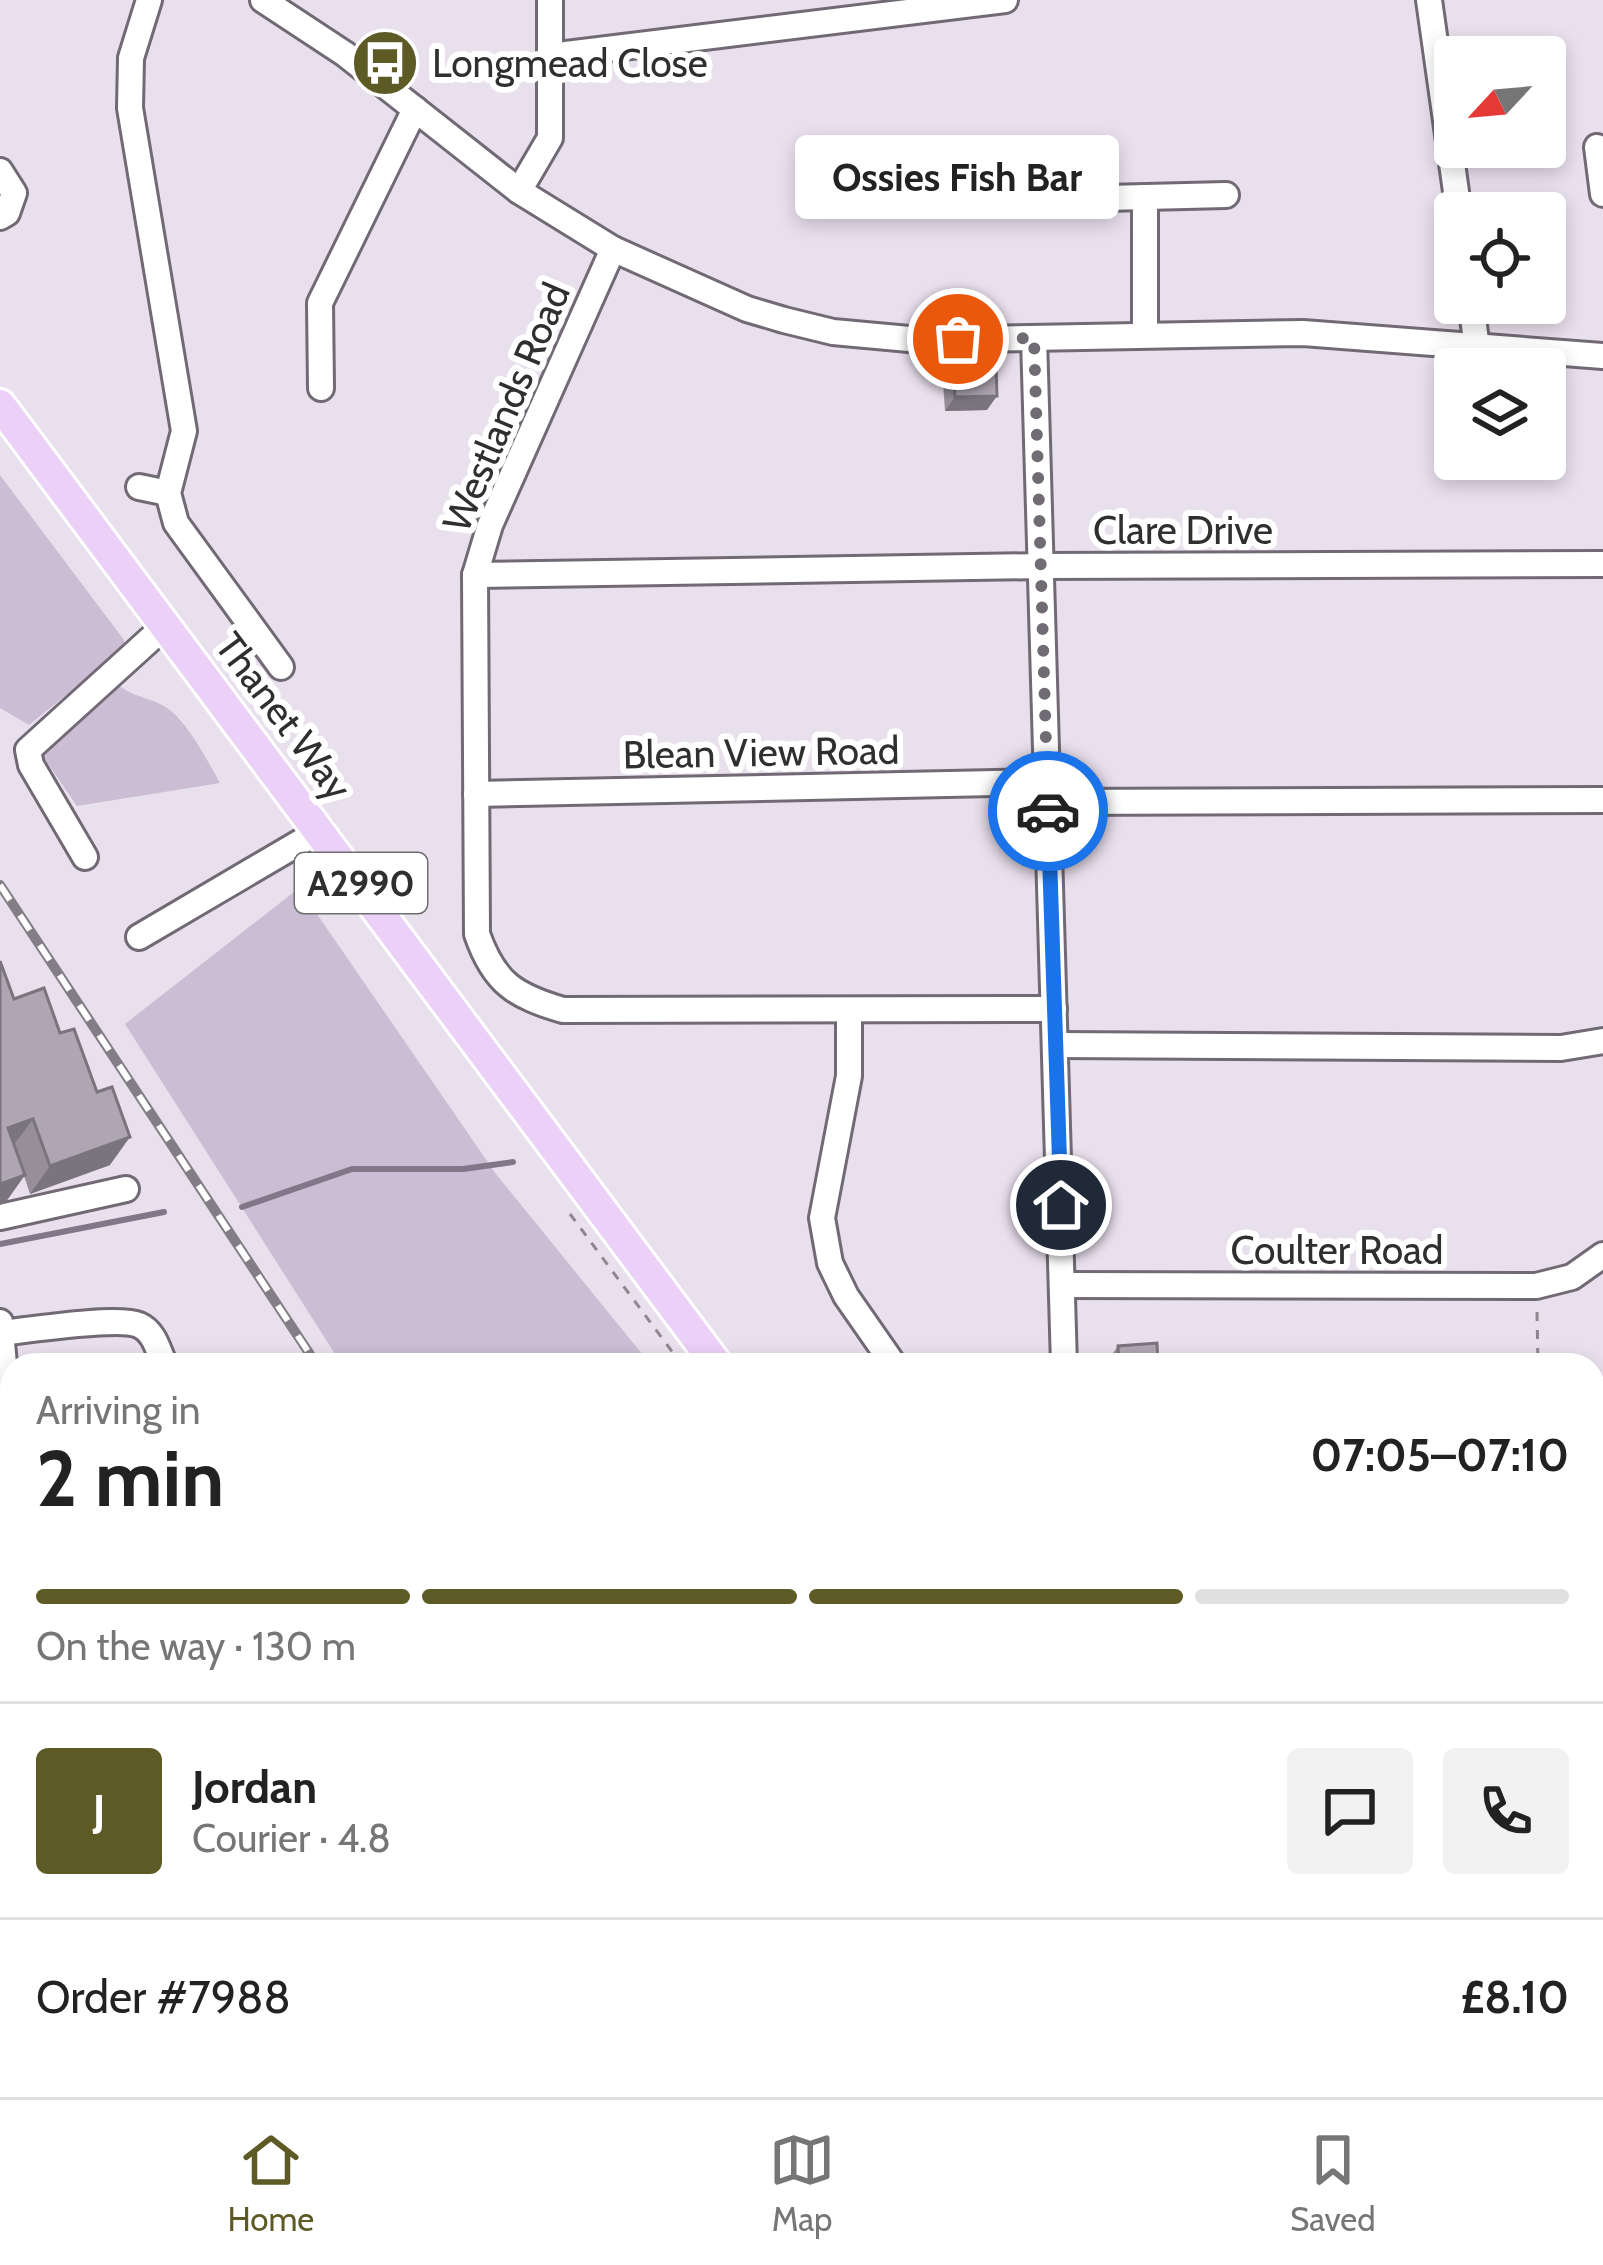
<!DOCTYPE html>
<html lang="en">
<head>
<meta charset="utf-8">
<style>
  :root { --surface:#fff; --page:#f2f2f2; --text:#222; --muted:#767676; --line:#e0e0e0; --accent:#5e5a26 }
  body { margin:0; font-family:Cabin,sans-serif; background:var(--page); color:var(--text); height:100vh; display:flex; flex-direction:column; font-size:45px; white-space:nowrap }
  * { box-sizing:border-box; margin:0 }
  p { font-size:39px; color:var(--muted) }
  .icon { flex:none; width:66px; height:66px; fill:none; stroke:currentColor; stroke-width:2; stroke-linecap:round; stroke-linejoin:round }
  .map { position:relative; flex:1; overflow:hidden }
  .drawer { position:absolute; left:0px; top:1353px; width:1605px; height:744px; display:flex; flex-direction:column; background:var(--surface); border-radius:36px 36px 0 0; box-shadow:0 6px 18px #0003 }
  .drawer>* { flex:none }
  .needle { width:78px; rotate:244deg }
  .controls { position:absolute; left:1434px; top:36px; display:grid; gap:24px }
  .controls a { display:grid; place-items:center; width:132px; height:132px; border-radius:12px; background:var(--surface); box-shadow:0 6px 18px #0003; font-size:60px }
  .pin { position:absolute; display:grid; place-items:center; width:102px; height:102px; color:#fff; margin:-51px; border:6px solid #fff; border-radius:50%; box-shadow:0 3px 12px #0007 }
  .courier { position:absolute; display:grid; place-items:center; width:120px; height:120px; margin:-60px; border:9px solid #1a73e8; border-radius:50%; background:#fff; color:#222; box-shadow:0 3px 15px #0007 }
  .bubble { position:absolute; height:84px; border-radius:12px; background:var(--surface); box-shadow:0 6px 18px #0003; font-size:39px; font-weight:700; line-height:84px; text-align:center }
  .head em { font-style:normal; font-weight:700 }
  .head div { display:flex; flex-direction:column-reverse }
  .head { display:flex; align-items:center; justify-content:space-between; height:204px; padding:0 36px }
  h1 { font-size:78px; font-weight:700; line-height:90px }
  .bar { display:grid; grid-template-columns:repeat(4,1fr); gap:18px 12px; align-content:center; height:144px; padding:0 36px }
  .bar i { height:15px; border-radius:9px; background:var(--line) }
  .bar .active { background:var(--accent) }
  .bar p { grid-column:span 4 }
  .line { display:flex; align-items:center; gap:30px; padding:0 36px; border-top:3px solid var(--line) }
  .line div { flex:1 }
  .round { display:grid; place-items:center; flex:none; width:126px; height:126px; border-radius:12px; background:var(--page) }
  .dock { display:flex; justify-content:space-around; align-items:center; height:168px; border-top:3px solid var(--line); background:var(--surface); font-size:33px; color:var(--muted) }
  .dock a { display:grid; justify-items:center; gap:6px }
  .dock .active { color:var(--accent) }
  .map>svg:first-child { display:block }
  .green { fill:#cbbdd3 }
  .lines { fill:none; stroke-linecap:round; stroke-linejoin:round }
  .stream { stroke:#827689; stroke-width:6 }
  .minor-casing { stroke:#716a75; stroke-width:30 }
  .major-casing { stroke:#fff; stroke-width:36 }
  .path { stroke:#8d878f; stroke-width:3; stroke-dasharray:9 9; stroke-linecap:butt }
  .minor { stroke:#fff; stroke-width:24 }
  .major { stroke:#ebd0f8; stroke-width:30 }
  .rail-casing { stroke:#837e86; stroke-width:10 }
  .rail { stroke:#fff; stroke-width:6; stroke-dasharray:18; stroke-linecap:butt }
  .wall { fill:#968f99 }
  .shaded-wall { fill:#7a747d }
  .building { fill:#aea6b2; stroke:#7a747d; stroke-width:3 }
  .done { stroke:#716c73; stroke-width:12; stroke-dasharray:0 21.6 }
  .route { stroke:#1a73e8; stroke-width:15 }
  .labels { text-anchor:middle; stroke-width:12; stroke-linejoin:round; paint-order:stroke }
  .shield { fill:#fff; stroke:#6f6d70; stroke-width:3 }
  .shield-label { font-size:36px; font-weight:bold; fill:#312e32 }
  .poi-label { font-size:39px; fill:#312e32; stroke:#fff; text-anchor:start }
  .street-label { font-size:39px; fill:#312e32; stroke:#fff }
</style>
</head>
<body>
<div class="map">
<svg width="1603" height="2097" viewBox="0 0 1603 2097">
  <rect width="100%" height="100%" fill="#e9e0ed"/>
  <g class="green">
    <path d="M0,475L124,640V648L29,725L0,708Z"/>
    <path d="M116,683C131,696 143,696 160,704C184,714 207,760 220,783L77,806L42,755L50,741Z"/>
    <path d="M299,888L496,1174L651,1365H342L125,1024Z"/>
    <path d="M141,2085H317L322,2097H138Z"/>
    <path d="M826,2085H1203L1211,2097H835Z"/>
  </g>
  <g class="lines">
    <g class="stream">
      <path d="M242,1207L352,1169H463L513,1162"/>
      <path d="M0,1244L164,1212"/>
    </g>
    <defs>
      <g id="minor">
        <path d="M149,0L131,58L130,108L184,431L168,493L176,523L281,667"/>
        <path d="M263,0L345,54L519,191L613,249L747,309L784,320L833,332L920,340L1303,333L1603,356"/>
        <path d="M1429,0L1459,213"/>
        <path d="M550,56L1005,0"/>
        <path d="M1597,147L1603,194"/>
        <path d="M0,171L14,193L7,213L0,217"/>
        <path d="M519,191L550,138V0"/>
        <path d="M1145,197V333"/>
        <path d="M1065,199L1226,195"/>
        <path d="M613,249L490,525L475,575L477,934C494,983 515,996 563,1010L1054,1009"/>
        <path d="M1471,303L1477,348"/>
        <path d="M1034,338L1064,1365"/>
        <path d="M321,388L320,303L415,109"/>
        <path d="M139,487L168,493"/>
        <path d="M475,575L1041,566L1603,564"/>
        <path d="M476,794L1047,782"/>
        <path d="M1048,802L1603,800"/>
        <path d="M85,857L31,765L28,750L167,624"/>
        <path d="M139,937L321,830"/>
        <path d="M849,1010V1076L822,1218L830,1263L846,1296L894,1365"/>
        <path d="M1056,1045L1561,1048L1603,1041"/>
        <path d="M0,1217L126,1189"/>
        <path d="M1063,1285L1536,1286L1572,1277L1603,1255"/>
        <path d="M0,1322L11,1438"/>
        <path d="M1,1333C29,1330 117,1316 139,1325C155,1332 158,1351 165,1365"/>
        <path d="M1593,1505L1603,1501"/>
        <path d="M0,1714L12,1712"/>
        <path d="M1593,1738L1603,1734"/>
        <path d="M1593,1864L1603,1860"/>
        <path d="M1593,1972L1603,1998"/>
        <path d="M0,2030L12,2033"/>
        <path d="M32,2085L34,2097"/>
        <path d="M534,2085L550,2097"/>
        <path d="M633,2085L642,2097"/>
        <path d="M1426,2085L1438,2097"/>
        <path d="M595,2097L615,2085"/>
        <path d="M1547,2097L1578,2085"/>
      </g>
      <g id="major">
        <path d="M0,405L717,1365"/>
        <path d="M1243,2085L1252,2097"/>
      </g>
    </defs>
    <use href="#minor" class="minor-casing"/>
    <use href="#major" class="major-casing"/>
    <g class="path">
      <path d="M570,1214L682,1365"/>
      <path d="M1537,1312L1538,1365"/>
      <path d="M1593,1912L1603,1909"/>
      <path d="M1210,2085L1219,2097"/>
      <path d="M319,2097L320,2085"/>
      <path d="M979,2097L982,2085"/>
    </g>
    <use href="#minor" class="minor"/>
    <use href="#major" class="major"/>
    <defs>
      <g id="rail">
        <path d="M0,885L317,1365"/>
        <path d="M778,2085L786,2097"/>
      </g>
    </defs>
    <use href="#rail" class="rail-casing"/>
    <use href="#rail" class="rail"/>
  </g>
  <g class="wall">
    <path d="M953,368L987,410L945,411L943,382Z"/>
    <path d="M14,999L110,1165L30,1194L24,1176L5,1203Z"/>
    <path d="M1118,1346L1158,1365H1109L1108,1360Z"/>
  </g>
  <g class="shaded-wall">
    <path d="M997,396L987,410L945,411L955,397Z"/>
    <path d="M33,1119L13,1146L8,1128Z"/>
    <path d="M130,1137L110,1165L30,1194L50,1166Z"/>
    <path d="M25,1175L5,1203L0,1205V1184Z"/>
  </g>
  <g class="building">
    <path d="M996,365L997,396L955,397L953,368Z"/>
    <path d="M0,961L14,999L44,988L60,1033L74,1029L97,1092L112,1087L130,1137L50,1166L33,1119L8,1128L25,1175L0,1184Z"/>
    <path d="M1157,1343L1158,1365H1119L1118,1346Z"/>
  </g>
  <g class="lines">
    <path class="done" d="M958,339L1034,338L1048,811"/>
    <path class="route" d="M1048,811L1061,1205"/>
  </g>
  <defs>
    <symbol id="bus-disc" viewBox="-11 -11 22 22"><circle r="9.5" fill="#5e5a26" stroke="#fff"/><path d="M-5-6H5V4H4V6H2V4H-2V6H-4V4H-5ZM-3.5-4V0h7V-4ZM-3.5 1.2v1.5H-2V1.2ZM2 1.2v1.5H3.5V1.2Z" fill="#fff"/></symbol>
  </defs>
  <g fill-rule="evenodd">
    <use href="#bus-disc" x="347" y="25" width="76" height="76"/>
  </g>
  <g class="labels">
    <rect class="shield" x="295" y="853" width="132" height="60" rx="9"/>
    <g class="shield-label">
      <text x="361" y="896">A2990</text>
    </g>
    <g class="poi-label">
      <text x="432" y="77">Longmead Close</text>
    </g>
    <g class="street-label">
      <text transform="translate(506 407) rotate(-67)" y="14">Westlands Road</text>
      <text x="1183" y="544">Clare Drive</text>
      <text transform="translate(284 716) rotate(53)" y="14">Thanet Way</text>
      <text transform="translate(761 752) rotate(-1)" y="14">Blean View Road</text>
      <text x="1337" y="1264">Coulter Road</text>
    </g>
  </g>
</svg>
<div class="controls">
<a><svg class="needle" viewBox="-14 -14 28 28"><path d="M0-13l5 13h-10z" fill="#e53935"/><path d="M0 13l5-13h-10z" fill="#767676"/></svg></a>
<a><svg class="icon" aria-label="locate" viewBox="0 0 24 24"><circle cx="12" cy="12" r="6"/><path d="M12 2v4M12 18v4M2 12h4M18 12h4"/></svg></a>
<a><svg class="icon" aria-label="layers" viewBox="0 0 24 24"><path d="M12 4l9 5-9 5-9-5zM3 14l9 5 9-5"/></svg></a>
</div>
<div class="pin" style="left:958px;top:339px;background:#ea580c"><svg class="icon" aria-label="bag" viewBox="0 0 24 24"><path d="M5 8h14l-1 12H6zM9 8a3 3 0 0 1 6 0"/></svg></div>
<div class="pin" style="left:1061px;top:1205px;background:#1f2937"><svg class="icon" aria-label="home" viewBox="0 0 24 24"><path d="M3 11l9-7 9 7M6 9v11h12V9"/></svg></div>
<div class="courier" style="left:1048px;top:811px"><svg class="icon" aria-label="car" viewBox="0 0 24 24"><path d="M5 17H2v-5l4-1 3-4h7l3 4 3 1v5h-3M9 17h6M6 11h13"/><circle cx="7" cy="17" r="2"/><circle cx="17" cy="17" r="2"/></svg></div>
<div class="bubble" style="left:795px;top:135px;width:324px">Ossies Fish Bar</div>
<section class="drawer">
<div class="head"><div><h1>2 min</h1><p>Arriving in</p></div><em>07:05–07:10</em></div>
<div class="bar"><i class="active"></i><i class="active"></i><i class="active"></i><i></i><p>On the way · 130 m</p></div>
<div class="line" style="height:216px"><b class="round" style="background:var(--accent);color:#fff">J</b><div><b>Jordan</b><p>Courier · 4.8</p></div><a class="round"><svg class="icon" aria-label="chat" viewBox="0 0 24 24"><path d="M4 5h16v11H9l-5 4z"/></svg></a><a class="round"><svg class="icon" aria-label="phone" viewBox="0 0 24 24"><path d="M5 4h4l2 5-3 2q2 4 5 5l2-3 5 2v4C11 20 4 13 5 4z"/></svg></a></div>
<div class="line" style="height:156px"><div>Order #7988</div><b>£8.10</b></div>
</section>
</div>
<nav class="dock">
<a class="active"><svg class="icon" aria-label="home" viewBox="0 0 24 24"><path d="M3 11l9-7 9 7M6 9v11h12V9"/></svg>Home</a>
<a><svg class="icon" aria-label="map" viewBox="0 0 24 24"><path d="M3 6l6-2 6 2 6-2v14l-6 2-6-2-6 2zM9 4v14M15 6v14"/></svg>Map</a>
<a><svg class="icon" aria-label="saved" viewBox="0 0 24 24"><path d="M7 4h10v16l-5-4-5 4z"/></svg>Saved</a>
</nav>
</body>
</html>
